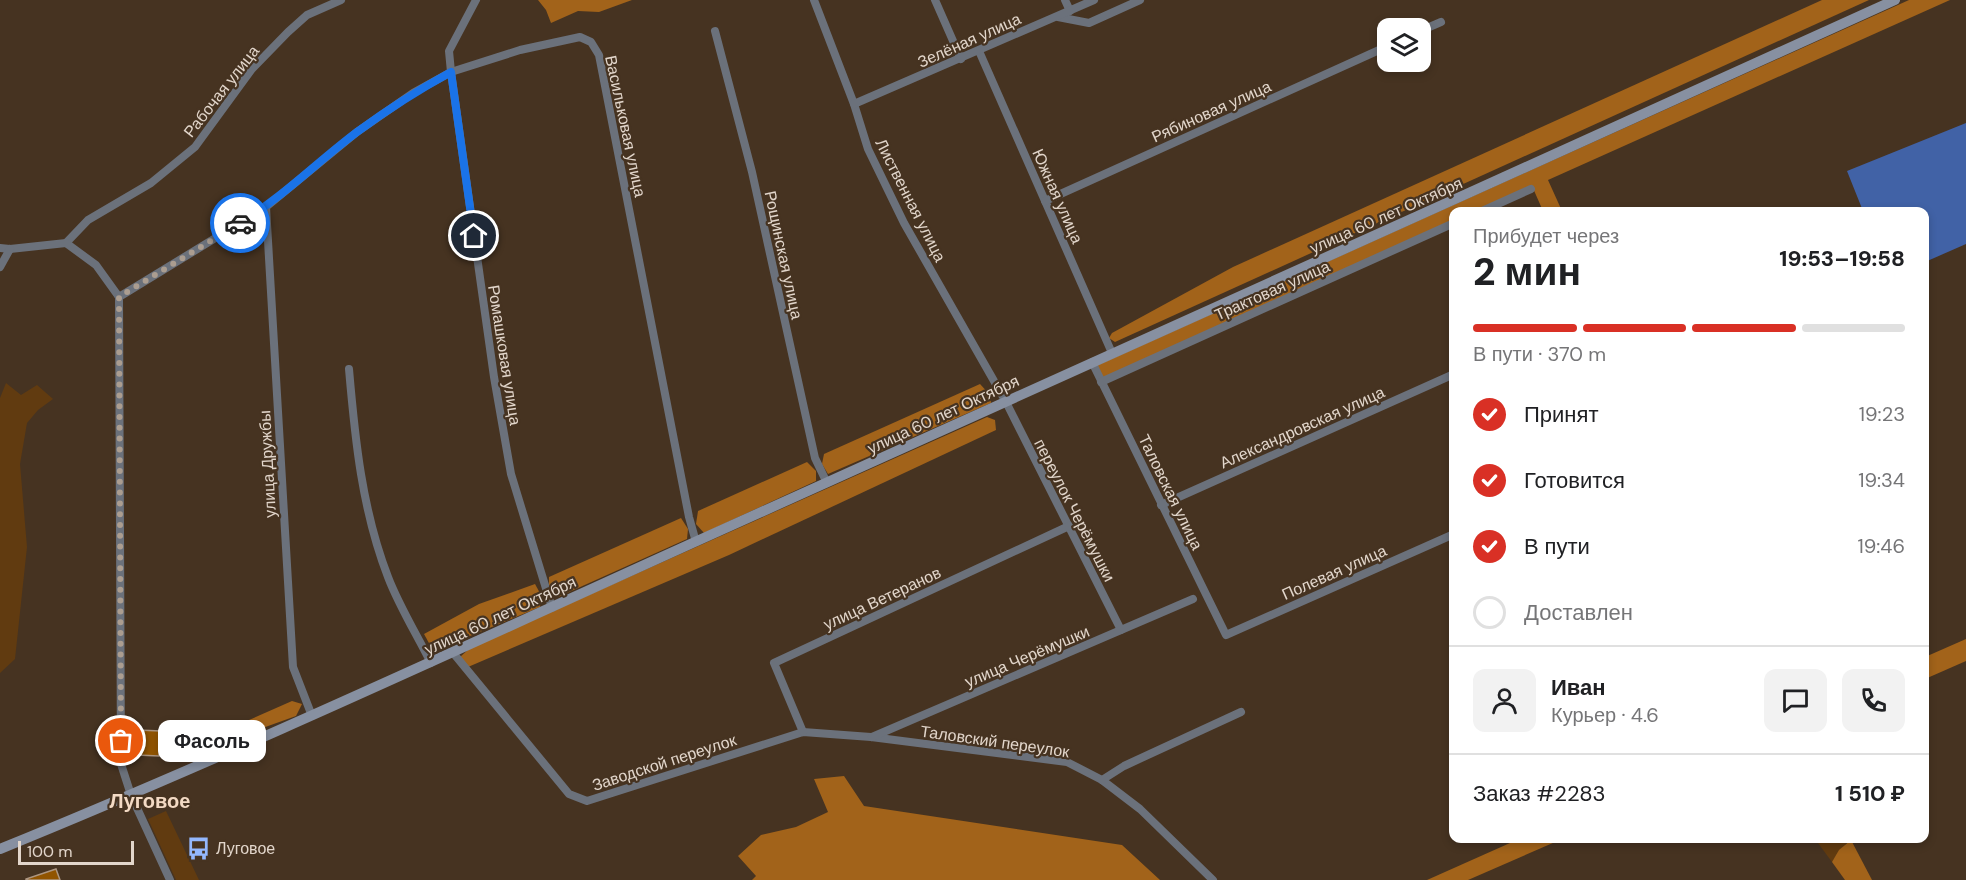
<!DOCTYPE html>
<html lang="ru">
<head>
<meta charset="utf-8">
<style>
  :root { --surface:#fff; --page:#f2f2f2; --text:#202124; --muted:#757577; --line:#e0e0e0; --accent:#d93025 }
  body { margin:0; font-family:"DM Sans",sans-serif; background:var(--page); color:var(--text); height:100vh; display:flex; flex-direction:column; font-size:22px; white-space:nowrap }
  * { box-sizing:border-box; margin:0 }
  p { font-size:20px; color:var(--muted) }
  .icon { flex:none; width:33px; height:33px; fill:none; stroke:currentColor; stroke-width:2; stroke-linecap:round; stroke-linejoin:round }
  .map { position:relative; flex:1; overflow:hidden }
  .sheet { position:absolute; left:1449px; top:207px; width:480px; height:636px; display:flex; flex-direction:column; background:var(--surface); border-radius:12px; box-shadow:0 3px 9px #0003 }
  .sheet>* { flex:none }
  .tools { position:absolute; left:1377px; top:18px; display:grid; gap:12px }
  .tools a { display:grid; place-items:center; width:54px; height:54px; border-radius:12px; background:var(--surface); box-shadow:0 3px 9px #0003; font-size:30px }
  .scale { position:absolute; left:18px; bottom:15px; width:116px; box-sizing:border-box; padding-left:6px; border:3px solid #e2d6cb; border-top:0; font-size:16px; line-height:21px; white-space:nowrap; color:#e2d6cb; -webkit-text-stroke:4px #463321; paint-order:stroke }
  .pin { position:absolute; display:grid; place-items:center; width:51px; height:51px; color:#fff; margin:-26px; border:3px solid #fff; border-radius:50%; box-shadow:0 2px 6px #0007 }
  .courier { position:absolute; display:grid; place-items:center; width:60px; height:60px; margin:-30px; border:4px solid #1a73e8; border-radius:50%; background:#fff; color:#222; box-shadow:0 2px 8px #0007 }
  .bubble { position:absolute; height:42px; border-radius:12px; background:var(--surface); box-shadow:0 3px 9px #0003; font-size:20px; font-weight:800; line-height:42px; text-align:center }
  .summary em { font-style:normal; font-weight:800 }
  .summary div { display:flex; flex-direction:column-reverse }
  .summary { display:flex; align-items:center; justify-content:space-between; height:102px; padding:0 24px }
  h1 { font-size:39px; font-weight:800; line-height:45px }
  .bar { display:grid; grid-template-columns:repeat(4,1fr); gap:9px 6px; align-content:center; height:72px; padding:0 24px }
  .bar i { height:8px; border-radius:4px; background:var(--line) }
  .bar .on { background:var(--accent) }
  .bar p { grid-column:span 4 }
  .line { display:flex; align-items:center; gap:15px; padding:0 24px; border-top:2px solid var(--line) }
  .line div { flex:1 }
  .round { display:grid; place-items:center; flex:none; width:63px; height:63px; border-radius:12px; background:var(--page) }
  ol { padding:0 24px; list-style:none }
  li { display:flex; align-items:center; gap:18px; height:66px }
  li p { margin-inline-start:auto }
  li .icon { padding:6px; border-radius:50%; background:var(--accent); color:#fff; stroke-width:4 }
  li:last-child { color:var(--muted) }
  li i { width:33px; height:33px; border:3px solid var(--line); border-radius:50% }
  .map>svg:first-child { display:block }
  .green { fill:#613b10 }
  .forest { fill:#a2631a }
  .water { fill:#4162a6 }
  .building { fill:#915400; stroke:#ad9681; stroke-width:1.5 }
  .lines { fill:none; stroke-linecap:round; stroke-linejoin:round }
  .street { stroke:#6b717b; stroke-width:8 }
  .secondary { stroke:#8790a1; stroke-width:10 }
  .done { stroke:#ab9d90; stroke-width:6; stroke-dasharray:0 10.8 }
  .route { stroke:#1a73e8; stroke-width:8 }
  .labels { text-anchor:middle; stroke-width:4.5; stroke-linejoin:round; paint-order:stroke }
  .street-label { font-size:16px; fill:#e2d6cb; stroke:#463321 }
  .poi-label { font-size:16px; fill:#e2d6cb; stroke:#463321; text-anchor:start }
  .quarter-label { font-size:20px; font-weight:bold; fill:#f3dac4; stroke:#463321 }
</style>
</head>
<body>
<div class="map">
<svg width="1966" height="880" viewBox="0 0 1966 880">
  <rect width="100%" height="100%" fill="#463321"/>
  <g class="green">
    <path d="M6,383L21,395L37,385L53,399L38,410L27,423L20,464L27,547L15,659L0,673V398Z"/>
    <path d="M166,811L199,880H176L148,819Z"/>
    <path d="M1850,838L1832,862L1815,839Z"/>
  </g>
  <g class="forest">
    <path d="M538,0H632L599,12L578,11L551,23L546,10Z"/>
    <path d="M1822,0H1869L1115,342L1109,338L1112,333L1233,267Z"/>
    <path d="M1909,0H1950L1548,180L1562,211H1543L1532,186L1476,211L1454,212L1453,222L1102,378L1095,371L1098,365Z"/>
    <path d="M980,384L990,395L991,403L828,474L822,464L824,454Z"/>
    <path d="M987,417L995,420L996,430L729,555L468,667L460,657L470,648Z"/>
    <path d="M807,462L816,471V481L704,533L696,524L698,511Z"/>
    <path d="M681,518L688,529L687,539L558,597L549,589V577Z"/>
    <path d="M535,584L541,595L540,607L436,650L430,645L424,634L479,604Z"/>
    <path d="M1966,639V661L1925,679V657Z"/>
    <path d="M292,701L302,704L296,716L257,730L250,728L249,720Z"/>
    <path d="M844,776L864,806L1122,845L1160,880H752L756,876L738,856L761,835L796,827L828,812L814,779Z"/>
    <path d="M1519,839H1562L1468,880H1427Z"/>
    <path d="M1851,840L1872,880H1845L1832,862L1839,850Z"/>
  </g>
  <path class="water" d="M1966,123V244L1925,262L1924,212L1863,211L1847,171Z"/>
  <g class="building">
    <path d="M138,730L160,731L159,756L137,755Z"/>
    <path d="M56,869L60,880H26V879Z"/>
  </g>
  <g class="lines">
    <g class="street">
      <path d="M476,0L449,51L451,72L494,377L511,474L552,608"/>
      <path d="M814,0L854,104L868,149L904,223L1006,402L1121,630"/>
      <path d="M935,0L961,59"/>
      <path d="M1065,0L1070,11"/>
      <path d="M1058,17L1089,23L1140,0"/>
      <path d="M715,31L752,172L815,458L827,483"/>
      <path d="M1420,31L1441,22"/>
      <path d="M979,51L1112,353"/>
      <path d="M854,104L1094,0"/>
      <path d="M1045,201L1388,46"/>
      <path d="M266,207L293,667L312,716"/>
      <path d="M1480,212L1531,189"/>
      <path d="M66,243L88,220L151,183L195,147L252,69L288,32L307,15L341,0"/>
      <path d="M0,248L10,249L66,243L96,265L119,297"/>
      <path d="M0,267L10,249"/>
      <path d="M119,297L266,207L357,132L413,93L451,72L520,50L580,37L591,42L599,55L689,517L696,542"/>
      <path d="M119,297L121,764L131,795L170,880"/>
      <path d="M1092,362L1226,635L1454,534"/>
      <path d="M349,369C355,439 362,510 388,577C399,606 417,635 431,663"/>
      <path d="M1101,382L1454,223"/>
      <path d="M1161,505L1454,374"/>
      <path d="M454,654L569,794L587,801L803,732L871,737L1067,762L1102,780L1140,809L1213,880"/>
      <path d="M803,732L774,663L1069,526"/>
      <path d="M872,737L1193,599"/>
      <path d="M1102,780L1124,766L1241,712"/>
    </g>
    <path class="secondary" d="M0,849C236,753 465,646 697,541C1096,361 1496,181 1895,0"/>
  </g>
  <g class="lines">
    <path class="done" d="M121,741L119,297L240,223"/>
    <path class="route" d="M240,223C283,197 317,162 357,132C387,110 418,90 451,72L474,236"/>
  </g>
  <defs>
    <symbol id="bus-bare" viewBox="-9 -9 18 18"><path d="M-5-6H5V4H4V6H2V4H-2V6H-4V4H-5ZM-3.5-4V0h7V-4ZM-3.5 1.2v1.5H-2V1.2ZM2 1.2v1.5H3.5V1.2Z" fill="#93b7fd" stroke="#463321" stroke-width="2.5" paint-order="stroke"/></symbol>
  </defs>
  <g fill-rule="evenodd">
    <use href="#bus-bare" x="182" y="832" width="33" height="33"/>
  </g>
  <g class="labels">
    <g class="street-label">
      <text transform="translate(969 40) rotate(-24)" y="6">Зелёная улица</text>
      <text transform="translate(221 91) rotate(-52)" y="6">Рабочая улица</text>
      <text transform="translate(1211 111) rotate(-24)" y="6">Рябиновая улица</text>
      <text transform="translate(626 126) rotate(78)" y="6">Васильковая улица</text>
      <text transform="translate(1058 196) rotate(66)" y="6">Южная улица</text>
      <text transform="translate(911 200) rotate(63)" y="6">Лиственная улица</text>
      <text transform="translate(1386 215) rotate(-24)" y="6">улица 60 лет Октября</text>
      <text transform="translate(784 255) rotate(78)" y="6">Рощинская улица</text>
      <text transform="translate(1272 290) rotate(-24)" y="6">Трактовая улица</text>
      <text transform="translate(505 355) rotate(81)" y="6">Ромашковая улица</text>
      <text transform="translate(943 414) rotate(-25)" y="6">улица 60 лет Октября</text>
      <text transform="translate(1302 427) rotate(-24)" y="6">Александровская улица</text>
      <text transform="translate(267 464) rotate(-93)" y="6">улица Дружбы</text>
      <text transform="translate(1171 492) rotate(64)" y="6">Таловская улица</text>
      <text transform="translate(1075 510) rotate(63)" y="6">переулок Черёмушки</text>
      <text transform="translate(1334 572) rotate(-24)" y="6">Полевая улица</text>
      <text transform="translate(882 598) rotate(-25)" y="6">улица Ветеранов</text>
      <text transform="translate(500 615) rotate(-25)" y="6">улица 60 лет Октября</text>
      <text transform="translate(1027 656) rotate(-23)" y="6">улица Черёмушки</text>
      <text transform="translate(995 741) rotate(8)" y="6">Таловский переулок</text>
      <text transform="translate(664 762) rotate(-18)" y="6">Заводской переулок</text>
    </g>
    <g class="poi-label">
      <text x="216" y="854">Луговое</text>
    </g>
    <g class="quarter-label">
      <text x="150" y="808">Луговое</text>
    </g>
  </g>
</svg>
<div class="tools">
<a><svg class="icon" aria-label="layers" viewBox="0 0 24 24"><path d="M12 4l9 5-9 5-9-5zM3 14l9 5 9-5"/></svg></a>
</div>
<div class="scale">100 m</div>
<div class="pin" style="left:121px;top:741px;background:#ea580c"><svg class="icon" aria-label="bag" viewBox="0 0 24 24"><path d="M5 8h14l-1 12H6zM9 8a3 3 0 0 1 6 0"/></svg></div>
<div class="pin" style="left:474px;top:236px;background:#1f2937"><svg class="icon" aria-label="home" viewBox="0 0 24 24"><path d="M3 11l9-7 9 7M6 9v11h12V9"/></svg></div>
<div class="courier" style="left:240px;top:223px"><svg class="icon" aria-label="car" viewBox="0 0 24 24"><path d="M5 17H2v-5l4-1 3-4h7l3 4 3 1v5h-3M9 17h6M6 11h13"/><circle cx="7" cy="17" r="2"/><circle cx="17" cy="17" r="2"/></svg></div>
<div class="bubble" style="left:158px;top:720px;width:108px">Фасоль</div>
<section class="sheet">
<div class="summary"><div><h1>2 мин</h1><p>Прибудет через</p></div><em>19:53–19:58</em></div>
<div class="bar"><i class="on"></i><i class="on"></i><i class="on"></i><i></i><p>В пути · 370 m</p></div>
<ol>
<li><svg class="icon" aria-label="check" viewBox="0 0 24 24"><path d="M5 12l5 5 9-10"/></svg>Принят<p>19:23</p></li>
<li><svg class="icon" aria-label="check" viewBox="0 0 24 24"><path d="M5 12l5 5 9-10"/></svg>Готовится<p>19:34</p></li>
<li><svg class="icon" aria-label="check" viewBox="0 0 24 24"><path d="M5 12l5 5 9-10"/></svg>В пути<p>19:46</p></li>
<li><i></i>Доставлен</li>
</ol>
<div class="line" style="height:108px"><a class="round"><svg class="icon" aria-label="person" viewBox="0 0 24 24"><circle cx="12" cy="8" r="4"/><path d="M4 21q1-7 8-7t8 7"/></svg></a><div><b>Иван</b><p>Курьер · 4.6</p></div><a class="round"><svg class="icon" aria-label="chat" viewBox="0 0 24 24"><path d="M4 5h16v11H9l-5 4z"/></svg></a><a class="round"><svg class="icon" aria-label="phone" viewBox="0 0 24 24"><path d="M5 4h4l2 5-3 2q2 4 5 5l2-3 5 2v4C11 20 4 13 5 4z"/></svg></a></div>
<div class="line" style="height:78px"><div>Заказ #2283</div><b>1 510 ₽</b></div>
</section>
</div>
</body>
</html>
